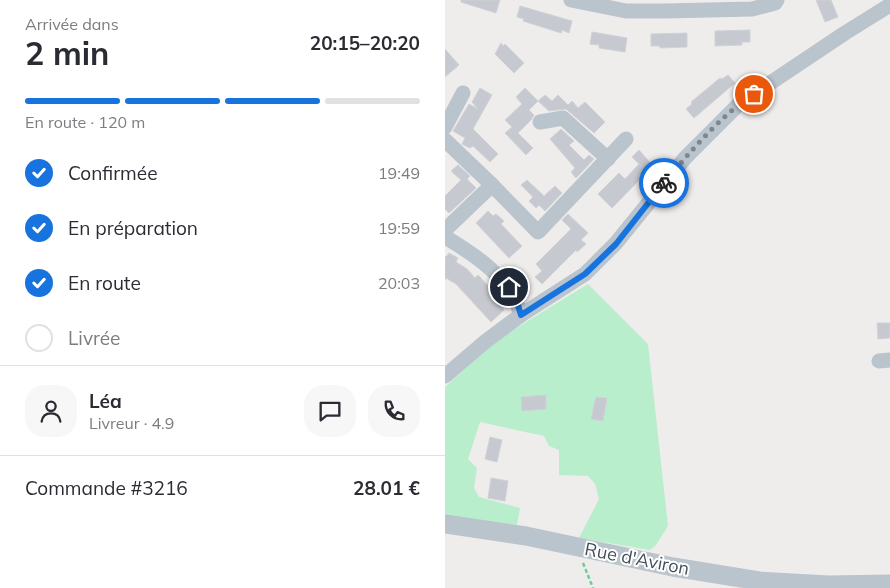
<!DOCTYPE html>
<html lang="fr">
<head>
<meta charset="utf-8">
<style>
  :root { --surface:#fff; --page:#f7f7f7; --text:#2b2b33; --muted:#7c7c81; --line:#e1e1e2; --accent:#1774de }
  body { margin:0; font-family:Mulish,sans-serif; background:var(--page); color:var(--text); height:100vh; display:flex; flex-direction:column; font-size:19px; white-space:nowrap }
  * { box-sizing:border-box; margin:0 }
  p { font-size:16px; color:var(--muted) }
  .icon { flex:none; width:28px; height:28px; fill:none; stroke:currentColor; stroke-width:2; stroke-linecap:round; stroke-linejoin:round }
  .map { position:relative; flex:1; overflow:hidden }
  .details { display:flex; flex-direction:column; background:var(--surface); width:445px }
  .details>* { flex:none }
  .pin { position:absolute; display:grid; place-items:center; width:42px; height:42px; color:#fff; margin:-21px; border:2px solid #fff; border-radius:50%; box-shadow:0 1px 5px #0007 }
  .courier { position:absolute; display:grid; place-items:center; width:50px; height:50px; margin:-25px; border:4px solid #1774de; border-radius:50%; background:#fff; color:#222; box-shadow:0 1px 6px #0007 }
  .summary em { font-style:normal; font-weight:700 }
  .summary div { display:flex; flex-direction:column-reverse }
  .summary { display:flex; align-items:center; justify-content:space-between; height:85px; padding:0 25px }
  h1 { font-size:32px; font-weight:700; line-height:38px }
  .bar { display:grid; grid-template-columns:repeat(4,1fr); gap:8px 5px; align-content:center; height:60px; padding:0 25px }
  .bar i { height:6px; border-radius:4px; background:var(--line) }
  .bar .active { background:var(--accent) }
  .bar p { grid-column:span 4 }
  .line { display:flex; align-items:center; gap:12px; padding:0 25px; border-top:1px solid var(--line) }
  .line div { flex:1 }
  .round { display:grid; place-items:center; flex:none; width:52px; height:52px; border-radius:20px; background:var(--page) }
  ol { padding:0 25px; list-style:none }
  li { display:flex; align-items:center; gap:15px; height:55px }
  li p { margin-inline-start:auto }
  li .icon { padding:5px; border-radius:50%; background:var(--accent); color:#fff; stroke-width:4 }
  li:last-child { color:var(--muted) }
  li i { width:28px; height:28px; border:2px solid var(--line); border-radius:50% }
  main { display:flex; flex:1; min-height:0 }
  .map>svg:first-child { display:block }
  .green { fill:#b9eecc }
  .building { fill:#c6c9cf; stroke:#d0d2d8 }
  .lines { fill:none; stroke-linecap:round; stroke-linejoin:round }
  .path { stroke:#71cc9c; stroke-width:2.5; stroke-dasharray:4 2.5; stroke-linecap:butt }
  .minor { stroke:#bac4cc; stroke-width:15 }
  .tertiary { stroke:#bac4cc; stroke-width:19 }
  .done { stroke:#80878c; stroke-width:5; stroke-dasharray:0 9 }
  .route { stroke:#1774de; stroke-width:6 }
  .labels { text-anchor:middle; stroke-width:4; stroke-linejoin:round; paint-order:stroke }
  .street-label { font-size:18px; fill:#445059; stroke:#fff }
</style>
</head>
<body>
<main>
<section class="details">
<div class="summary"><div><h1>2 min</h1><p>Arrivée dans</p></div><em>20:15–20:20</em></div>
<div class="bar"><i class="active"></i><i class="active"></i><i class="active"></i><i></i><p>En route · 120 m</p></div>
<ol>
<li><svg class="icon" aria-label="check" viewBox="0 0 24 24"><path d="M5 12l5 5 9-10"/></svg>Confirmée<p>19:49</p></li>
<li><svg class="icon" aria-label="check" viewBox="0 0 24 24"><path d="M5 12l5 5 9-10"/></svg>En préparation<p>19:59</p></li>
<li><svg class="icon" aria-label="check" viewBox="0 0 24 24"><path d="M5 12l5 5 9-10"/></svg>En route<p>20:03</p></li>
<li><i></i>Livrée</li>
</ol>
<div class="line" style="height:90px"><a class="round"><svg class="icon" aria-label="person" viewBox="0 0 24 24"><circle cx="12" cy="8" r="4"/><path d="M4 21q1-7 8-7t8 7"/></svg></a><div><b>Léa</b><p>Livreur · 4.9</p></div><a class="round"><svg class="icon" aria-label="chat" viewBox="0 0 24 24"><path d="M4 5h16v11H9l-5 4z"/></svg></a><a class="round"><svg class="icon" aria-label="phone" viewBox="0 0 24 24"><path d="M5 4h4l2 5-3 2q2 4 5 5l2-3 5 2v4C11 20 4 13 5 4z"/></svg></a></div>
<div class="line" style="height:65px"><div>Commande #3216</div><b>28.01 €</b></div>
</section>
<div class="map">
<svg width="445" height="588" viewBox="0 0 445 588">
  <rect width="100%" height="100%" fill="#efecec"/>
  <path class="green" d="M143,284L203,344L223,526L211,545L205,550L134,538L154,499L150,484L143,476L114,475V450L104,446L99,436L35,422L23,459L32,468L29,488L34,497L75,508L72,525L0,517V387L55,338Z"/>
  <g class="building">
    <path d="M16,0H55L51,13L16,2Z"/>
    <path d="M371,0H386L393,17L380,22Z"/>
    <path d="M75,6L127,21L124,33L117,30L116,33L78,21L79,19L72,17Z"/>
    <path d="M305,30V42H297V45L270,46V31Z"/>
    <path d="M147,32L182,38L180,52L154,48V45L145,44Z"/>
    <path d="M242,33V47L215,48V46H206V34Z"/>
    <path d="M56,43L58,46L60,44L79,63L69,73L50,54Z"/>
    <path d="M0,49L14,65L0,77Z"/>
    <path d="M283,75L290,83L249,118L241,109L247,104L246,102L275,78L277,79Z"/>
    <path d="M35,88L47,95L28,129L53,154L45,162L28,146L25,148L17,144L20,138L8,131L24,104L33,109L27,102Z"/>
    <path d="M80,88L93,101L84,110L89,115L86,120L73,133L88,148L81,155L60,133L67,127L60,120L77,104L71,97Z"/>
    <path d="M100,95L107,101L113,95L123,105L127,101L133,108L140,102L160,122L149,133L121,109L104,111L93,101Z"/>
    <path d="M116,129L129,141L124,145L139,160L144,155L149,159L131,178L126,172L130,168L105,139Z"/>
    <path d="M194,150L215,174L210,181L187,157Z"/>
    <path d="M194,164L202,172L167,208L153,194L174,173L180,179Z"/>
    <path d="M13,165L25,176L22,179L31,188L4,213L0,209V196L16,180L6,171Z"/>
    <path d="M82,180L99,196L110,186L117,193L100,211L94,205L91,208L84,201L88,197L76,185Z"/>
    <path d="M43,211L48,216L51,214L59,221L56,224L77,246L64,258L31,223Z"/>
    <path d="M123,214L143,233L136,240L141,244L132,252L131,250L97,284L90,277L97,271L91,264L126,229L117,220Z"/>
    <path d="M4,253L13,258L11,262L22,269L30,278L33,275L58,302L55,305L59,310L46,322L11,284L1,278L0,280V256L1,257Z"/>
    <path d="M432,323H445V338L433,339Z"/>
    <path d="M101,395V409L77,411L76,397Z"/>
    <path d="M151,397L162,398L158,421L146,419Z"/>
    <path d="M45,437L57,440L52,462L40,459Z"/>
    <path d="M46,478L63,481L60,501L43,498Z"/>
  </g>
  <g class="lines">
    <path class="path" d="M138,563L148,588"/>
    <g class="minor">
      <path d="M126,0L181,11H221L307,9L330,3L332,0"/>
      <path d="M95,122L118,118L163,159"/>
      <path d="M0,127L18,93"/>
      <path d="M0,140L47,185"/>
      <path d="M0,230L47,185L93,232L181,139"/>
      <path d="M0,237C32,256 65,278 76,315"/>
      <path d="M434,361L445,360"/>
      <path d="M0,376L41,341L76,315L140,274L171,243L240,158L294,104L400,33L445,5"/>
    </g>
    <path class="tertiary" d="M0,524L81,536L228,567L314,581L383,585L445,584"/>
  </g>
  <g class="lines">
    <path class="done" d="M219,183C245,152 275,116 309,94"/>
    <path class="route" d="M64,287L72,302L76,315L140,274L171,244L219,183"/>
  </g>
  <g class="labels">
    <g class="street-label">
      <text transform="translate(192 559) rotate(11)" y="6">Rue d'Aviron</text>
    </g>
  </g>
</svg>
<div class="pin" style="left:309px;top:94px;background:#ea580c"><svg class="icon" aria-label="bag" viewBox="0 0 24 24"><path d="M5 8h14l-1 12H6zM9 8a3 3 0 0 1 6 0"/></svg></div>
<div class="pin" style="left:64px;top:287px;background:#1f2937"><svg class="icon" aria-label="home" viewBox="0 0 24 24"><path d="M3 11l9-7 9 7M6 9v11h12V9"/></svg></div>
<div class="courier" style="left:219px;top:183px"><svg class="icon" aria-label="bike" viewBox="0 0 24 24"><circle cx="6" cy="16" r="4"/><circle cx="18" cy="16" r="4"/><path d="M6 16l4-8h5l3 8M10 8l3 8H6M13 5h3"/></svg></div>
</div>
</main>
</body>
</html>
